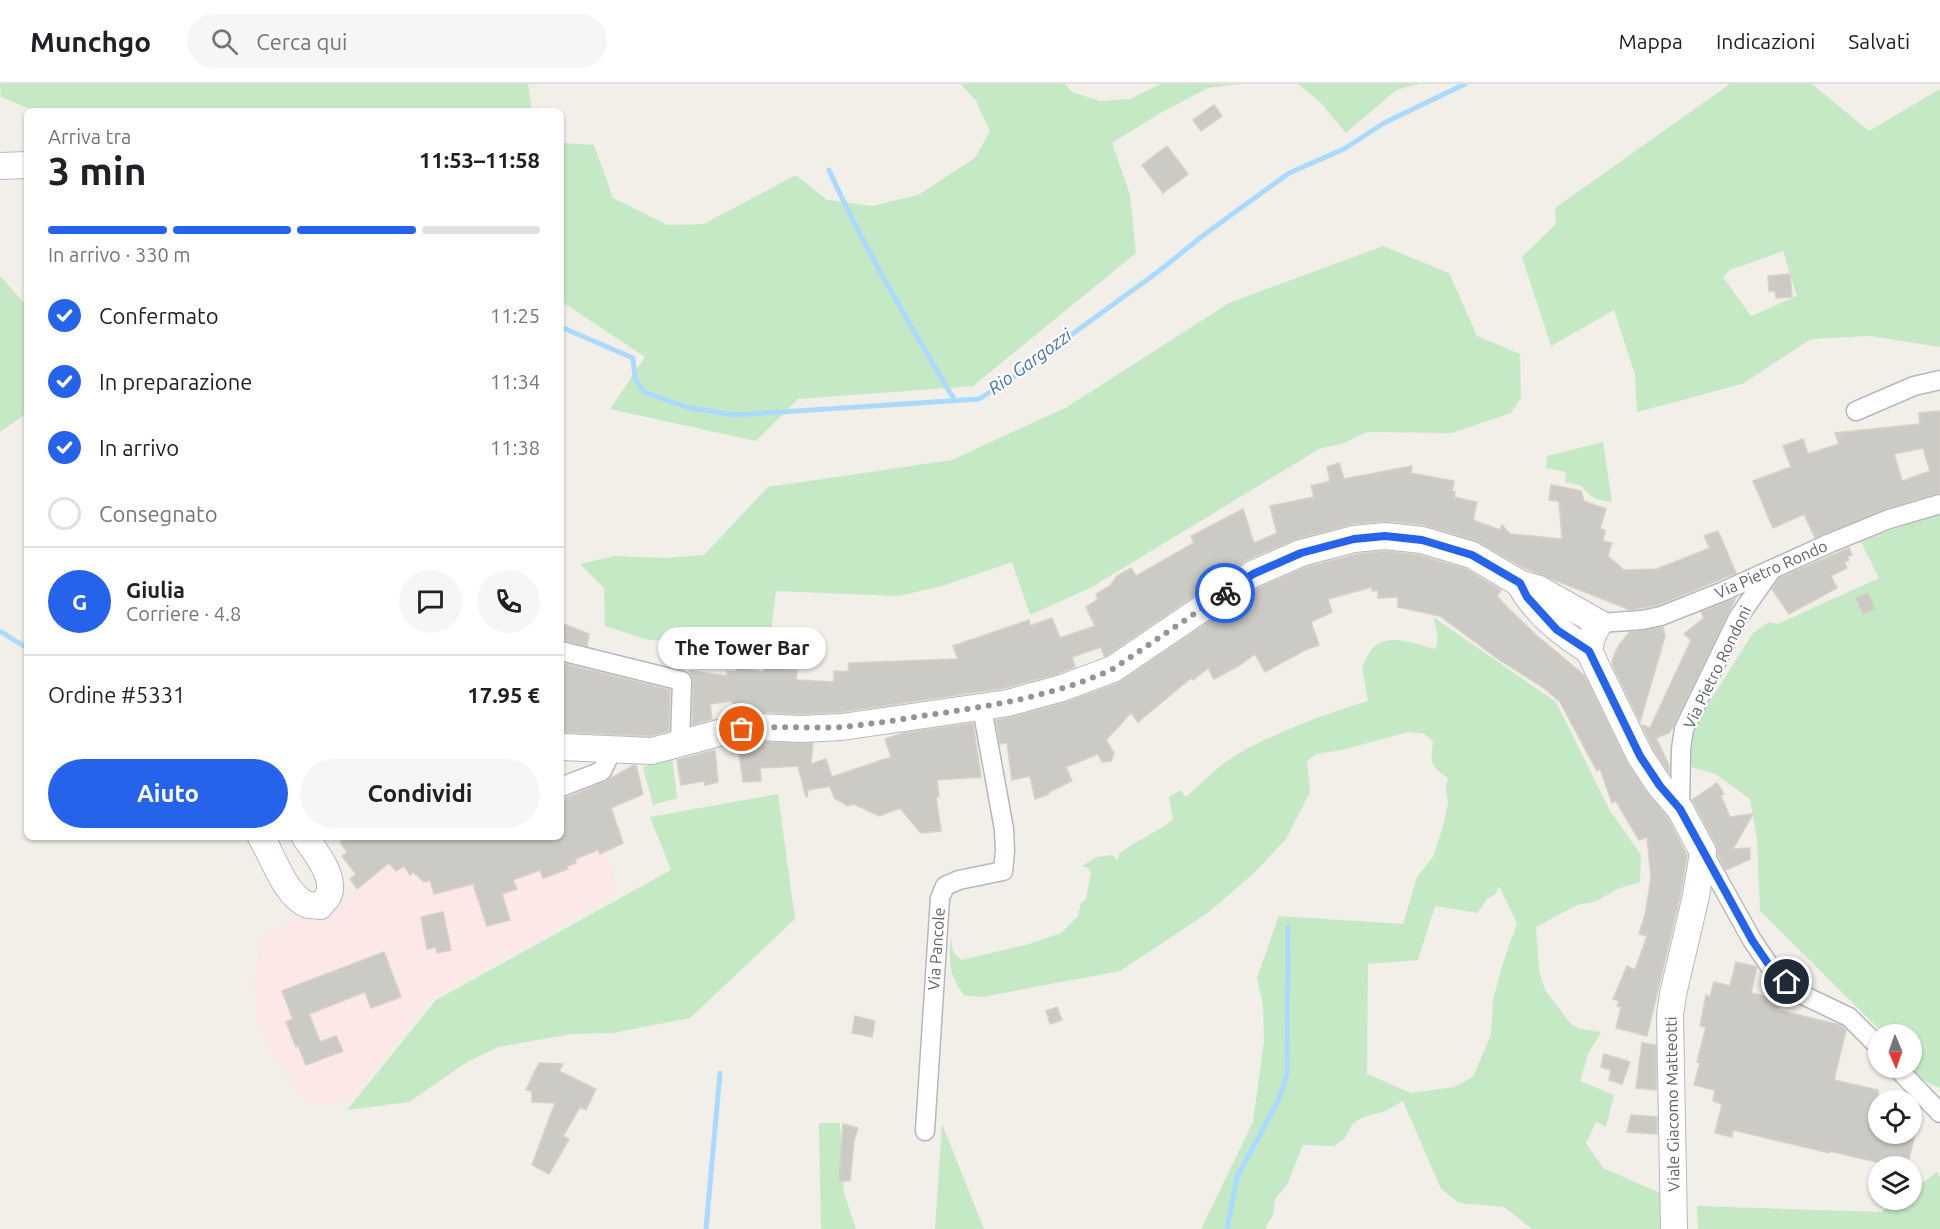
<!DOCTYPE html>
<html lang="it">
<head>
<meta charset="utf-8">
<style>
  :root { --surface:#fff; --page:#f6f6f6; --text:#202124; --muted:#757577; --line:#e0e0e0; --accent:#2563eb }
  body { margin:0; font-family:Ubuntu,sans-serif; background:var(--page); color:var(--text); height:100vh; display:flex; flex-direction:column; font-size:22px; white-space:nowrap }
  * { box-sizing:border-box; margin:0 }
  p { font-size:20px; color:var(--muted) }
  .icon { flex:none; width:33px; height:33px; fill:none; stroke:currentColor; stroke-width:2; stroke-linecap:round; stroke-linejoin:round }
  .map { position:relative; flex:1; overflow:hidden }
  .sheet { position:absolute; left:24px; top:24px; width:540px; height:732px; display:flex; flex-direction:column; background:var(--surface); border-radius:9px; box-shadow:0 2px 4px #0004 }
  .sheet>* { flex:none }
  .needle { width:39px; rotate:178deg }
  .tools { position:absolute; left:1868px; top:940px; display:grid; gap:12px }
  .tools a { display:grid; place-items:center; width:54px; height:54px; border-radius:50%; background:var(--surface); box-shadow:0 2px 4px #0004; font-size:30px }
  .pin { position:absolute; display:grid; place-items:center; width:51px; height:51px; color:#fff; margin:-26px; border:3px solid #fff; border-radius:50%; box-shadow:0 2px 6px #0007 }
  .courier { position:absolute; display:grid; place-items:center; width:60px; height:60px; margin:-30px; border:4px solid #2563eb; border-radius:50%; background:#fff; color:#222; box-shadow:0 2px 8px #0007 }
  .bubble { position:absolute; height:42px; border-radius:21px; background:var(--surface); box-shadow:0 2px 4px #0004; font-size:20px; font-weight:600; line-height:42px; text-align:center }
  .overview em { font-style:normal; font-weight:600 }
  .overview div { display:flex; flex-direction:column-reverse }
  .overview { display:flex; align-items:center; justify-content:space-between; height:102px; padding:0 24px }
  h1 { font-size:39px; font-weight:600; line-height:45px }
  .bar { display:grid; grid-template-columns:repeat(4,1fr); gap:9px 6px; align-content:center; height:72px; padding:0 24px }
  .bar i { height:8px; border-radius:4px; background:var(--line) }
  .bar .selected { background:var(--accent) }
  .bar p { grid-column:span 4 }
  .line { display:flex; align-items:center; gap:15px; padding:0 24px; border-top:2px solid var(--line) }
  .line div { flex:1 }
  .round { display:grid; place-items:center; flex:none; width:63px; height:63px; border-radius:32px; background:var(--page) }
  ol { padding:0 24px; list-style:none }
  li { display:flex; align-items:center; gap:18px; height:66px }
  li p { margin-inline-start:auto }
  li .icon { padding:6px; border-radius:50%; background:var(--accent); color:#fff; stroke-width:4 }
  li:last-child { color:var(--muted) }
  li i { width:33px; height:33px; border:3px solid var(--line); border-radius:50% }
  .primary-button { display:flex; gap:12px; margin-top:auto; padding:12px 24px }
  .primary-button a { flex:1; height:69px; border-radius:36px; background:var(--accent); color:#fff; font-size:24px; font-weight:600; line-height:69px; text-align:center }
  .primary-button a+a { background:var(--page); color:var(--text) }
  header { display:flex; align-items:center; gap:36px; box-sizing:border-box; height:84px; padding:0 30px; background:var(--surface); border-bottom:2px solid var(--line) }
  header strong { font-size:28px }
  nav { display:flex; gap:33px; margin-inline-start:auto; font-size:21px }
  .search { width:420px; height:54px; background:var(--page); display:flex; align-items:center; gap:15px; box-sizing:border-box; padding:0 21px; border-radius:33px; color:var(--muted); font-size:22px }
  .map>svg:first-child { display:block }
  .medical { fill:#fce8e6 }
  .green { fill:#c5e8c5; fill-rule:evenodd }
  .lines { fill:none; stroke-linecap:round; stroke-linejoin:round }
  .stream { stroke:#aadaff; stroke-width:5 }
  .building { fill:#cccac5; stroke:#d6d1c6; stroke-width:1.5; fill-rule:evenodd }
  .street-casing { stroke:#b5b8bc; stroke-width:21 }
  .secondary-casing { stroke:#b6babf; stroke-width:28 }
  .street { stroke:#fff; stroke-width:18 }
  .secondary { stroke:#fff; stroke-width:26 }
  .done { stroke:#929495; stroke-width:6; stroke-dasharray:0 10.8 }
  .route { stroke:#2563eb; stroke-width:8 }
  .labels { text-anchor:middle; stroke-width:4.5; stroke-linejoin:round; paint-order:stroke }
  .street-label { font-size:16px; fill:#5f6368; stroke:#fff }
  .water-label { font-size:18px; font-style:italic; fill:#4174aa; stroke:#fff }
</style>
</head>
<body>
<header>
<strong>Munchgo</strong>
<div class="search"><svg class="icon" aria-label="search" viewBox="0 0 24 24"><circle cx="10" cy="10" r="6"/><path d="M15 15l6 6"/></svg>Cerca qui</div>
<nav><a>Mappa</a><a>Indicazioni</a><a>Salvati</a></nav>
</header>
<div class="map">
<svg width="1940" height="1145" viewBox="0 0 1940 1145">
  <rect width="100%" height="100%" fill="#f1efe8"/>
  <path class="medical" d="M599,698L603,711L604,762L618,805L536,857L428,916L351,1018L309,1021L280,985L256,935L254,899L261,854L357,805L389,779L561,753V716Z"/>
  <g class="green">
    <path d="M0,0H528L532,27H35L1,13Z"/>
    <path d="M961,0H1065L1072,8L1100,17L1130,15L1161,0H1240L1208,4L1162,28L1112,59L1130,111L1136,169L973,302L798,315L756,357L610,325L645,273L561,217V59L594,61L613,114L667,141L704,140L796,91L827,116L872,122L918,111L975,74L990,47L976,17Z"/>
    <path d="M1298,0H1419L1396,6L1346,49L1320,18Z"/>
    <path d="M1730,0H1812L1869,47L1940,5V263L1870,252L1811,255L1742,300L1637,328L1635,291L1614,226L1551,262L1522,173L1556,140L1555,124ZM1783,167L1797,212L1751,232L1723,193L1730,186Z"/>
    <path d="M1383,162L1449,189L1477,252L1520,270L1521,314L1511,329L1452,349L1367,348L1344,359L1319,365L1092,503L1030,531L1012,478L942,502L899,512L776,507L769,564L695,557L649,556L605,542L604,504L580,480L615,472L664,474L704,471L768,403L952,376L1067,323L1229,219Z"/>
    <path d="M0,192L27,222V329L0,348Z"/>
    <path d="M1603,358L1612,418C1600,417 1588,413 1582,402L1565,398L1566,388L1546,384L1547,372Z"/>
    <path d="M1940,430V1004C1907,991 1911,983 1911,951H1885L1760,827L1757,755L1750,715L1716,690L1688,682L1691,647L1753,549L1769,538L1778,540L1879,494L1861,458L1911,438Z"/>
    <path d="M1433,533L1556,618L1610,727L1641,771L1640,798L1617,805L1597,817L1577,821L1536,843L1539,886L1545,906L1571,940L1580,945L1601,948L1588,970L1580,997L1614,1011L1606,1043L1596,1038L1586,1059L1603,1084L1660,1109V1145H1532L1504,1123L1459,1119L1441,1105L1403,1017L1386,1027L1364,1033L1353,1039L1345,1054L1334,1062L1303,1061L1287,1101L1275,1115L1273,1131L1265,1145H1201L1253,1038L1264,957L1263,921L1257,894L1279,832L1403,840L1417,793L1433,773L1443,742L1448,719L1446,704L1448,694C1429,681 1431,678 1433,657L1425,650L1408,648L1342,666L1316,670L1307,677L1310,708L1286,755L1254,789L1209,828L1120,887L982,913L964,911C948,889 949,879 951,853L953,868L961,876L1026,861L1061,849L1078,832L1081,819L1086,815L1091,789L1088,784L1082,782L1097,773L1112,771L1118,777L1119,770C1136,756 1156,749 1173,736L1169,713L1180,706L1186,713C1199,702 1211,689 1224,679C1264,652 1322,631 1368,617L1362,583C1365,577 1369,567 1375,562C1391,549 1418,561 1435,565C1440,554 1436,544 1433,533ZM1499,802L1517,839L1502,882L1493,916L1491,951L1473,993L1454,1003L1411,1009L1367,990L1368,880L1418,876L1435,822L1477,829L1487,815L1496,810Z"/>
    <path d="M672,673L677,714L653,721L643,683Z"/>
    <path d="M778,710L795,835L690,934L613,949L572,950L498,963L467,978L409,1018L347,1026L436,916L671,786L650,733Z"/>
    <path d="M819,1039H840L844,1109L856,1145H821Z"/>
    <path d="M942,1040L984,1145H935Z"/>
    <path d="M1937,1088L1940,1093V1145H1698L1697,1122L1881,1128L1898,1116H1911V1107Z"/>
  </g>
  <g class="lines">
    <g class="stream">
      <path d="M829,86C865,166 910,241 955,317"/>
      <path d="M561,243L633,274L635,294L644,308L686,323L734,331L979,315L1008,297L1159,187L1205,150L1289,89L1344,65L1384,39L1465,0"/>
      <path d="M0,547L27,564"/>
      <path d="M706,1145L720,989"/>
      <path d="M1227,1145L1237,1093L1279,1015L1287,990L1288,843"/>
    </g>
  </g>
  <g class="building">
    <path d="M1214,21L1222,32L1201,47L1193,36Z"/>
    <path d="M1167,62L1188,90L1163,109L1142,81Z"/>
    <path d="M1790,190L1792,213L1776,214L1775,207H1769L1768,192Z"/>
    <path d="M1940,327V409L1885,425L1815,454L1804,430L1773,444L1753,397L1791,383L1783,362L1803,355L1808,370L1839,360L1835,349L1920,340L1919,329ZM1923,364L1930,387L1902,397L1894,370Z"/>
    <path d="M1339,379L1344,395L1412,382L1411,389L1454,397L1452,407L1455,408L1454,413L1477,418L1473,436L1500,446L1502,441L1510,450L1562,455L1559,417L1549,416L1551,401L1577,406L1581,407L1584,417L1606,425L1600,445L1605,446L1603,457L1612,459L1608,472L1624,486L1657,485L1710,464L1704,452L1718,447L1736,489L1658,521L1630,526L1524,484L1476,457L1424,441L1386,437L1353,440L1297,455L1247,476L1106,572H1104L1101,563L1072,573L1075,583L1057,590L1005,604L841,628L802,630L757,628L734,631L732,617L710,620L712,635L692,641L693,597L690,587L727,592V587L736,588L737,583L763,588L765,582L797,587L796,596L834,598V587L848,588L849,579L958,575L953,562L1029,536L1030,542L1052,534L1060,554L1095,542L1086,523L1098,515L1096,510L1110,502L1117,492L1131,484L1136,492L1194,459L1191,452L1243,425L1254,459L1277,449L1270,422L1314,413L1311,402L1330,397L1327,383Z"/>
    <path d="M1849,464L1852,471L1847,473L1849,476L1844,478L1847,484L1831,492L1837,504L1789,530L1772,505L1779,494Z"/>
    <path d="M1385,467L1419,471L1466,485L1501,506L1497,512L1506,522L1535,550L1585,592L1628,680L1648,710L1668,734L1687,771L1681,809L1647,952L1616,944L1621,923L1617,922L1619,917L1613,915L1627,882L1635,886L1647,852L1639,850L1645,831L1651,794L1647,753L1639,756L1616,717L1612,719L1600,685L1597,687L1560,618L1544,604L1498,575L1440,532L1398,523V513L1378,514V506L1372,507V503L1328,515L1332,528L1311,538L1319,561L1305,566L1265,588L1255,570L1240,581L1214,595L1208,584L1193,596L1191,594L1138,638L1131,629L1106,656L1114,669L1111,677L1102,678L1098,670L1066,683L1072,697L1049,708V710L1035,715L1030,692L1012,696L1007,659L1000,660L996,636L1012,633L1066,618L1118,599L1260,503L1306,483L1357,470Z"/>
    <path d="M1868,509L1875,525L1863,530L1856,514Z"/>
    <path d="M1736,514L1673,643L1669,649L1656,654L1669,681V689L1653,665L1642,641L1650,644L1691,556L1684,550L1704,534L1701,528Z"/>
    <path d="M561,539L589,550L587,562L561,556Z"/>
    <path d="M1663,543L1665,552L1640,638L1612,580L1613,574L1619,561L1630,548Z"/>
    <path d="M561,579L670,606L669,647L650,652L561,648Z"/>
    <path d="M973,639L981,693L937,696L939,713H936L941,747L921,749L900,724L879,732L854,720L848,722L834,714L830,702L808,706L807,713H806L798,682L760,684L761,697L743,698L738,661L758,658L813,659L811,680L826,675L832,693L891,673L885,655L903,649Z"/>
    <path d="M715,666L718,698L705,701L704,697L681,701L677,676Z"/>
    <path d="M634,681H636L643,710L611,724L623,759L600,770L598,766L575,775L576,779L567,782L568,785L543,794L540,786L513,796L517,805L502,810L510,836L487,842L473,800L434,810L430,796L424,798L413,788L410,791L404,782L396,787L389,779L357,805L350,795L356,790L342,772L347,768L340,758L346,753H561V716L606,697Z"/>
    <path d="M1717,699L1724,710L1721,712L1730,733L1753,730L1733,765L1750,764V775L1726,786L1718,771L1716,761L1692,716Z"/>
    <path d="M443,828L451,866L437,869L436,863L427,865L421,833Z"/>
    <path d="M384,868L401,913L371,924L365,908L309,930L320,958L336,952L343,967L306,981L298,961L296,963L286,938L293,935L282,907Z"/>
    <path d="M1736,878L1757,883L1751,909L1781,916L1778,926L1840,941L1846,946L1834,996L1878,1006V1050H1915L1907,1083H1897L1830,1067L1829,1069L1733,1046L1732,1053L1715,1049L1722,1020L1713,1017L1715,1006L1694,1001L1700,979L1697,978L1706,943L1700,942L1706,911L1710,913L1714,898L1730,902Z"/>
    <path d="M1057,923L1062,936L1050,940L1046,927Z"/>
    <path d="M855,932L875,937L872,953L852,949Z"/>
    <path d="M1642,959L1656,961V1006L1636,1004Z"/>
    <path d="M1604,970L1630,978L1622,1000L1609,996L1611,986L1601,983Z"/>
    <path d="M539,979L563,980L559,987L596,1005L586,1026L580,1023L563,1052L569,1055L549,1090L532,1081L555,1019L532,1018V1007L526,1006Z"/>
    <path d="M1631,1031L1657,1033V1050L1627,1048Z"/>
    <path d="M843,1040L858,1044L854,1056L850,1097H839Z"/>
  </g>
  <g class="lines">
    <defs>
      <g id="street">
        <path d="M1856,327L1914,302L1940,296"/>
        <path d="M1599,539L1642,536L1661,532L1724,507L1830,459L1889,435L1940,420"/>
        <path d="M561,567L682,597L680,658"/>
        <path d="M561,703L602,687L612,666"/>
        <path d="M1680,725L1681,665L1684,645L1738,534L1772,485"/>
        <path d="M1703,768L1752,856L1771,884L1803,911L1849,933L1878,962"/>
        <path d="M1897,984L1940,1029"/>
        <path d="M925,1047L940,814L945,802L959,796L1003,787L1005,767L1004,745L982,624"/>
      </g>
      <g id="secondary">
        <path d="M0,82L27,81"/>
        <path d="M1519,499C1536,530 1560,548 1589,567"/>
        <path d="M1589,567L1640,672L1660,702L1680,725L1703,768L1696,812L1673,910L1670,931L1674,1145"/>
        <path d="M561,663L652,667L726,647L757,643L802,645L842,643L1008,619L1062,604L1113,585L1253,490L1301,469L1354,455L1385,452L1422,456L1472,471L1519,499L1539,505L1599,539L1592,553L1589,567"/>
        <path d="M261,753C273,772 285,811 306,820C310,822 316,821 320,822C323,818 328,814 329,810C335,791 315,768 305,753"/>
      </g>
    </defs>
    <use href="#street" class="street-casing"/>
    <use href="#secondary" class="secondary-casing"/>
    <use href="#street" class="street"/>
    <use href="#secondary" class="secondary"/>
  </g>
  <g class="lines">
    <path class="done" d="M742,645C775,641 809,645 842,643C871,640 899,636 928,631C991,622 1055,612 1113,585L1225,509"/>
    <path class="route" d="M1225,509L1253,490L1301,469L1354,455L1385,452L1422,456L1472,471L1520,499L1527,513L1557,546L1589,567L1640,672L1660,702L1680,725L1752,856L1771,884L1787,898"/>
  </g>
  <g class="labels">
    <g class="street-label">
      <text transform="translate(1771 485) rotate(-24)" y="6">Via Pietro Rondo</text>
      <text transform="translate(1717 583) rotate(-64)" y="6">Via Pietro Rondoni</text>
      <text transform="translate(936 865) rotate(-86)" y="6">Via Pancole</text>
      <text transform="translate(1672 1020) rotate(-91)" y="6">Viale Giacomo Matteotti</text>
    </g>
    <g class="water-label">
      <text transform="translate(1030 278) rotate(-36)" y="6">Rio Gargozzi</text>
    </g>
  </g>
</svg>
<div class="tools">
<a><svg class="needle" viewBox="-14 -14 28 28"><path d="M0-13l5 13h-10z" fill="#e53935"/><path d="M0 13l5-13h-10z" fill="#757577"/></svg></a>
<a><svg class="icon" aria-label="locate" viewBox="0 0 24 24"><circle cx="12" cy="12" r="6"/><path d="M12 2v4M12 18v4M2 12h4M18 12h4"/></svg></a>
<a><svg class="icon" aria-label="layers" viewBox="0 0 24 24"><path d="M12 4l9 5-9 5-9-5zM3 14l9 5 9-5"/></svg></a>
</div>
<div class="pin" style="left:742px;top:645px;background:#ea580c"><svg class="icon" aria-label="bag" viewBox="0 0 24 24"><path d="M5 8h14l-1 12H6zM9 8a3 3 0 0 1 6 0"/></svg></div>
<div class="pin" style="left:1787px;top:898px;background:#1f2937"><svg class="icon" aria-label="home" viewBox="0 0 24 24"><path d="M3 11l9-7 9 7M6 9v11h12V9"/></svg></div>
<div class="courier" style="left:1225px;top:509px"><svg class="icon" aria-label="bike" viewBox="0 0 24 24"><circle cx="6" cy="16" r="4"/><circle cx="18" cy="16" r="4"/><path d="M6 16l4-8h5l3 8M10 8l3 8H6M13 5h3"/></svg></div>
<div class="bubble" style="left:658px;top:543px;width:168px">The Tower Bar</div>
<section class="sheet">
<div class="overview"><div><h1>3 min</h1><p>Arriva tra</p></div><em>11:53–11:58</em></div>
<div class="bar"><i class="selected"></i><i class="selected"></i><i class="selected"></i><i></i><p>In arrivo · 330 m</p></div>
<ol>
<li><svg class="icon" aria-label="check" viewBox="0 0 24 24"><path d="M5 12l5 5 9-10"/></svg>Confermato<p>11:25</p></li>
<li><svg class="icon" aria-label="check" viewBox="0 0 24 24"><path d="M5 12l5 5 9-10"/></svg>In preparazione<p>11:34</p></li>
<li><svg class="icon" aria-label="check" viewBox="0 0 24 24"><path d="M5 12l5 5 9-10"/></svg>In arrivo<p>11:38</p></li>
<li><i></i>Consegnato</li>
</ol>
<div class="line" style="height:108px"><b class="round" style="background:var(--accent);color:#fff">G</b><div><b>Giulia</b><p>Corriere · 4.8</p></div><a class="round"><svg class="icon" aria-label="chat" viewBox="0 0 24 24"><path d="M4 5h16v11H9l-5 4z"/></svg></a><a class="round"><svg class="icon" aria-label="phone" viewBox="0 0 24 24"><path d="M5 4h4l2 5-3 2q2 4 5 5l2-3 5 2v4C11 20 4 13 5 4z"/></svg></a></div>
<div class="line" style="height:78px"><div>Ordine #5331</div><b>17.95 €</b></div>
<div class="primary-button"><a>Aiuto</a><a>Condividi</a></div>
</section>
</div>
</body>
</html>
